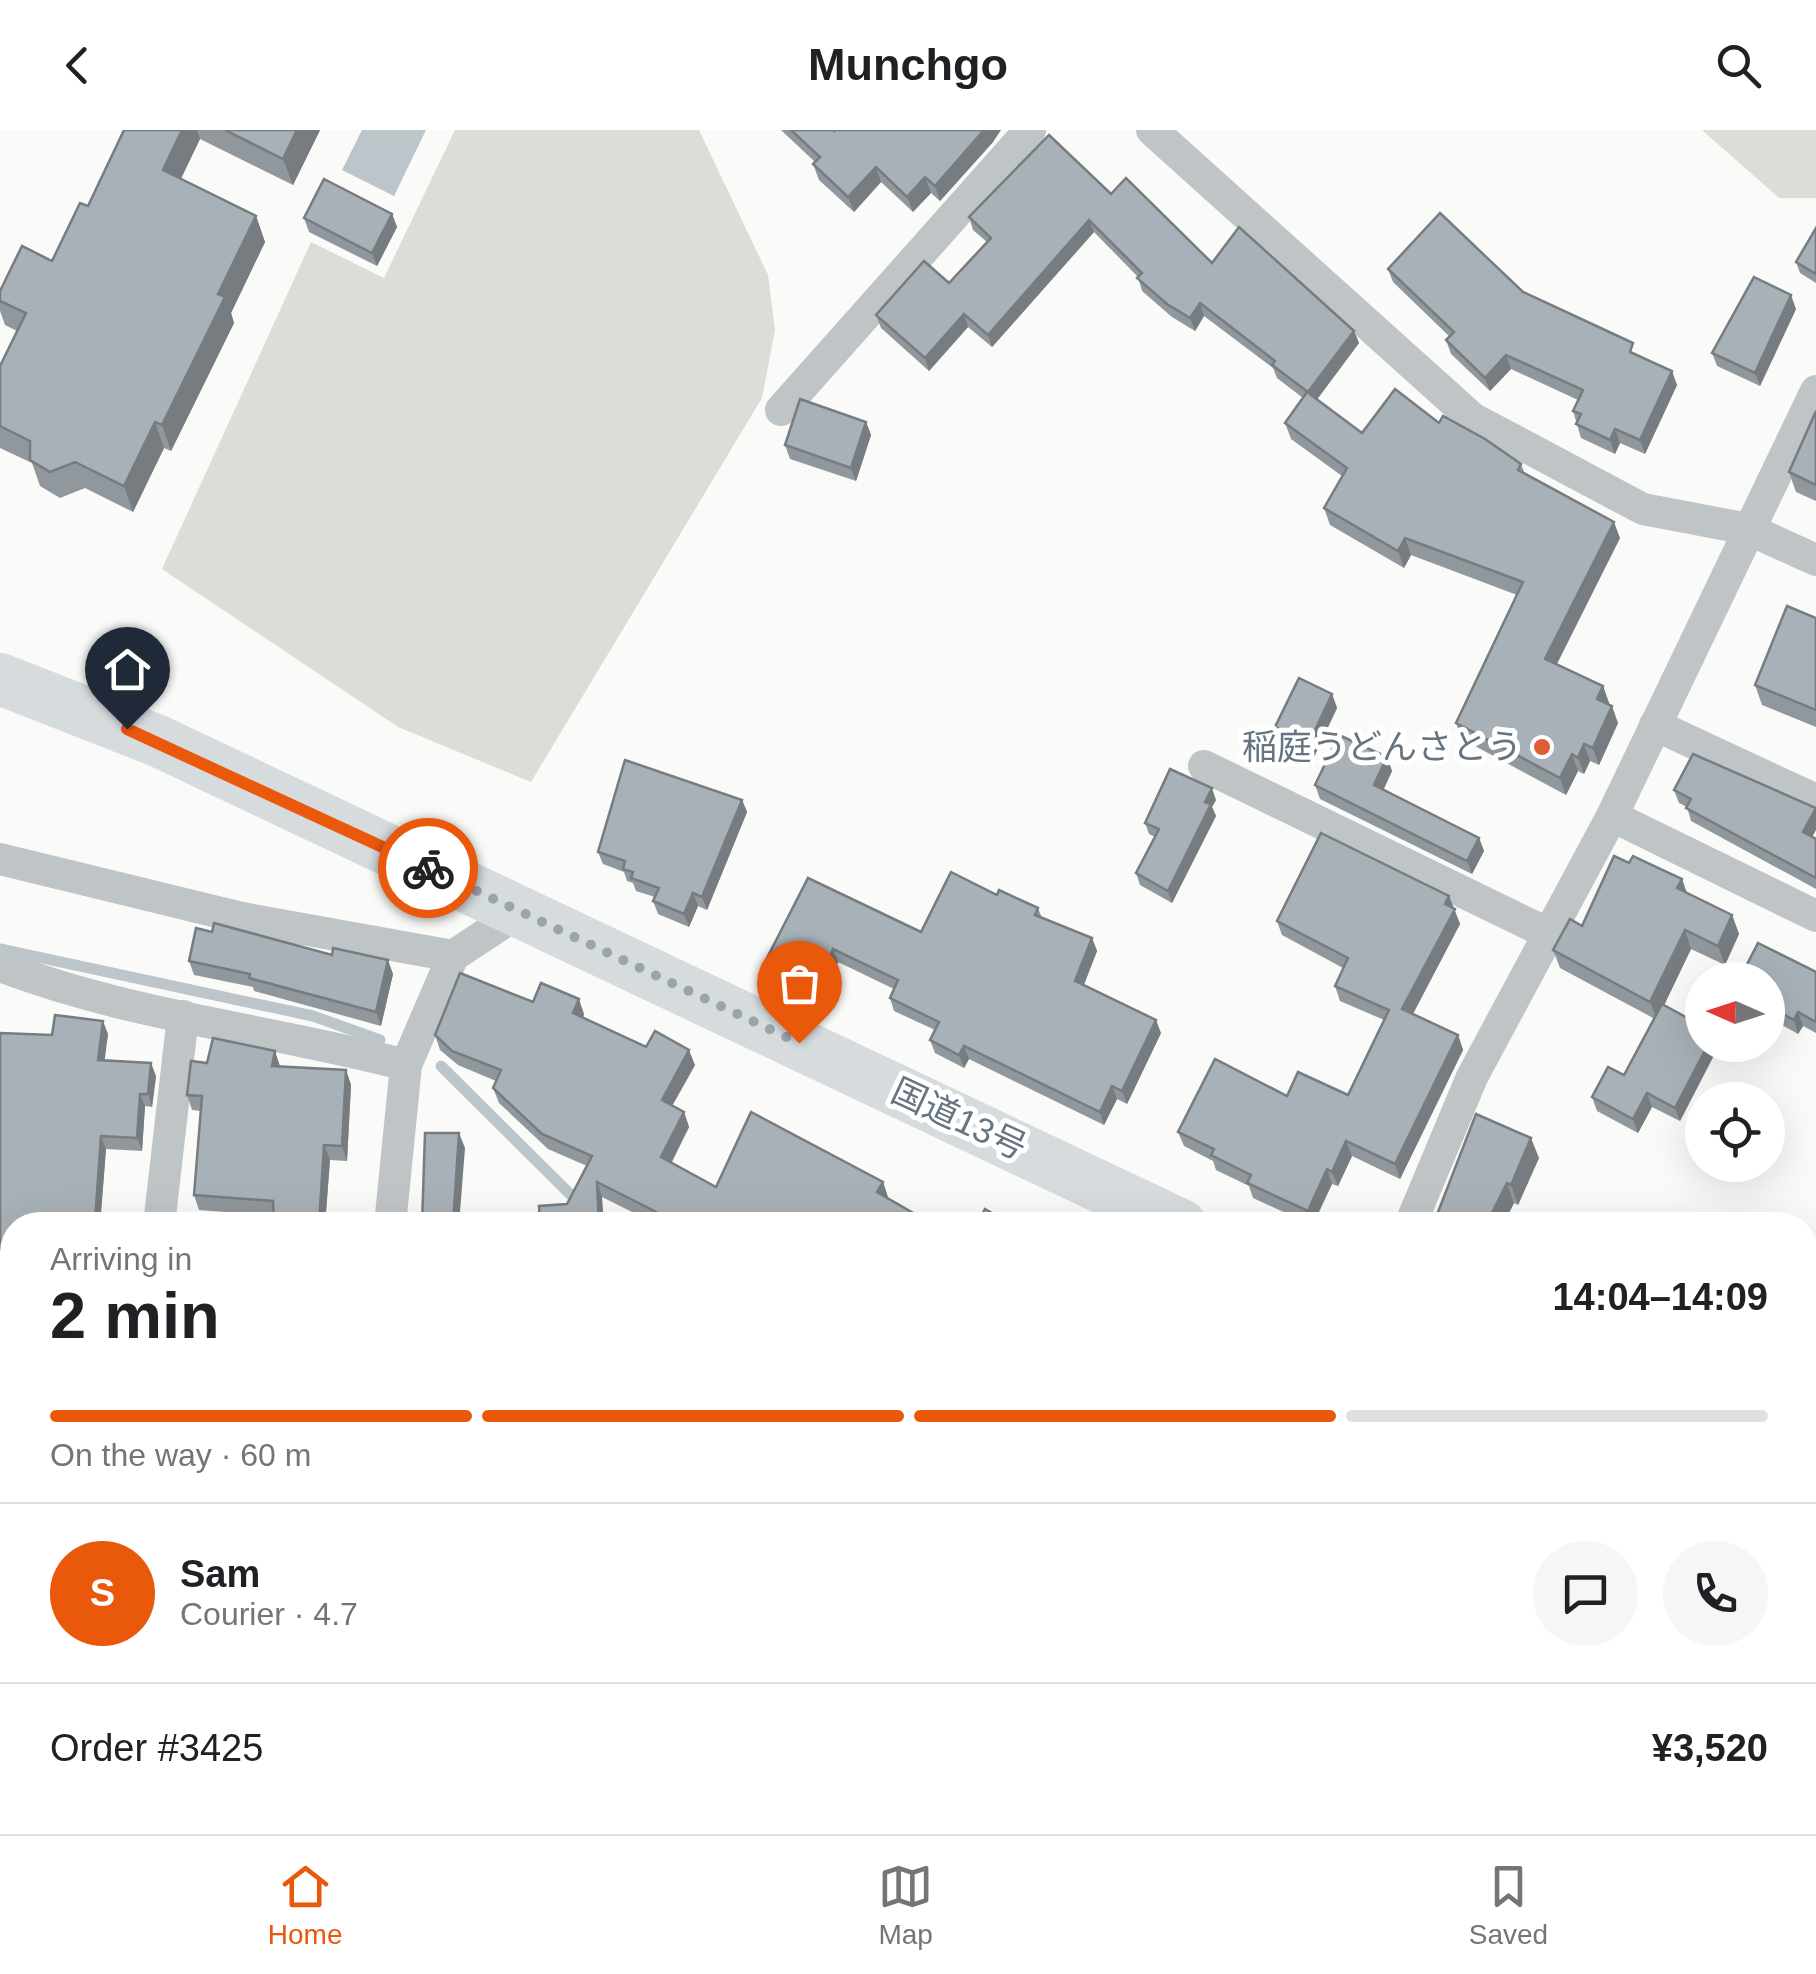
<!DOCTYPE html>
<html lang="en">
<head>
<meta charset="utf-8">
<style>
  :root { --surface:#fff; --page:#f6f6f6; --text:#202124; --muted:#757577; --line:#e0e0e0; --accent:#ea580c }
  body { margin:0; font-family:Helvetica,"Noto Sans JP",sans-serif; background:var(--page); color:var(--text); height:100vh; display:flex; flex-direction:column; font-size:38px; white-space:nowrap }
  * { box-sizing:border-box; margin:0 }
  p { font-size:32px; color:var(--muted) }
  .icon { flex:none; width:55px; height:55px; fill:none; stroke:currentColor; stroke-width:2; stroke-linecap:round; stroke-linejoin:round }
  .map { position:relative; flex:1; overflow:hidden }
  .panel { position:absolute; left:0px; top:1082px; width:1818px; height:622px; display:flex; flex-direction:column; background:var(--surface); border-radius:40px 40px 0 0; box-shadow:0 10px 40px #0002 }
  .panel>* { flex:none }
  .needle { width:65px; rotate:273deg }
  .controls { position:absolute; left:1685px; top:832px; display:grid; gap:20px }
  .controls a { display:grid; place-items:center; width:100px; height:100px; border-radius:50%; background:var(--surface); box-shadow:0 10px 40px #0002; font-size:50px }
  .pin { position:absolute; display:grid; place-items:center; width:85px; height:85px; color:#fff; margin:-102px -42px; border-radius:50% 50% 50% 0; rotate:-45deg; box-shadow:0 0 10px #0007 }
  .pin .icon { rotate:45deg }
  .courier { position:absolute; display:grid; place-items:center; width:100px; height:100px; margin:-50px; border:8px solid #ea580c; border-radius:50%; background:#fff; color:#222; box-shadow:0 2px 12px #0007 }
  .overview em { font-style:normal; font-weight:700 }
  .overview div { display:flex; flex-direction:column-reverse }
  .overview { display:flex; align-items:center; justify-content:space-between; height:170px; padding:0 50px }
  h1 { font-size:65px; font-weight:700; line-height:75px }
  .bar { display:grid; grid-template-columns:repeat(4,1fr); gap:15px 10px; align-content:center; height:120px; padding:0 50px }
  .bar i { height:12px; border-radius:8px; background:var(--line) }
  .bar .current { background:var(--accent) }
  .bar p { grid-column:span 4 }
  .line { display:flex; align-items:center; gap:25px; padding:0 50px; border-top:2px solid var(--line) }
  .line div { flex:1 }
  .round { display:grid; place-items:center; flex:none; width:105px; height:105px; border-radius:52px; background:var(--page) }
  header { display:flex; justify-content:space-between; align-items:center; height:130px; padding:0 50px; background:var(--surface); font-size:45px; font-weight:700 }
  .tabs { display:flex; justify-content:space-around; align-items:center; height:140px; border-top:2px solid var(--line); background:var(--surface); font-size:28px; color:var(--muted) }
  .tabs a { display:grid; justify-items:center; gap:5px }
  .tabs .current { color:var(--accent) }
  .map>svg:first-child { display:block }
  .green { fill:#daded7 }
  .water { fill:#bbc5ca }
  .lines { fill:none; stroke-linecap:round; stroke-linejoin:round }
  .stream { stroke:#bbc5ca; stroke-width:11 }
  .minor { stroke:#bfc4c7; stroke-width:32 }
  .trunk { stroke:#d6dbde; stroke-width:52 }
  .rail { stroke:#a1a8ae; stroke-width:8; stroke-dasharray:15 8; stroke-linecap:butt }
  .wall { fill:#90989d }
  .shaded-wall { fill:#767c80 }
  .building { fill:#a8b1b7; stroke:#767c80; stroke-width:2.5 }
  .done { stroke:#9aa4ab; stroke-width:10; stroke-dasharray:0 18 }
  .route { stroke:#ea580c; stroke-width:12 }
  .poi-dot { fill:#dd5e35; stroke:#fff; stroke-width:4 }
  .labels { text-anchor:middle; stroke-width:10; stroke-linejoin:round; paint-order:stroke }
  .poi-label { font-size:35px; fill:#667581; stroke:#fff; text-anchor:end }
  .street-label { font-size:35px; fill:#667581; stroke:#fff }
</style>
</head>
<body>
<header><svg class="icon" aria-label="back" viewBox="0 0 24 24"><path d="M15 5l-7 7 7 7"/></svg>Munchgo<svg class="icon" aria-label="search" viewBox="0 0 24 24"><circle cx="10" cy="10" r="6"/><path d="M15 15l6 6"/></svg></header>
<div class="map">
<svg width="1816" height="1704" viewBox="0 0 1816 1704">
  <rect width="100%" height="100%" fill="#fafaf8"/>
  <g class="green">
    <path d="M455,0H699L768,145L775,200L762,268L531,652L398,597L162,439L311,112L384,148Z"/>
    <path d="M1702,0H1816V68H1779Z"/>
  </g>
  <path class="water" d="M362,0H426L394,66L342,40Z"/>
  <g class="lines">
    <g class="stream">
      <path d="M0,819L313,886L380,910"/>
      <path d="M441,936L580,1074"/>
      <path d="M1725,1692L1742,1704"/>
    </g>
    <g class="minor">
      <path d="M1152,0L1472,288L1643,379L1748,399L1816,430"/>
      <path d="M781,280L1030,0"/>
      <path d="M1655,595L1816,670"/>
      <path d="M1204,636L1549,804"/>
      <path d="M1612,686L1816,786"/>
      <path d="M0,729L242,788L453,826"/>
      <path d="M0,836C130,886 272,900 406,935L453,826L521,781"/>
      <path d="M159,1095L183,886"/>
      <path d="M390,1095L406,935"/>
      <path d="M1410,1095L1472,947L1612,686L1816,261"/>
      <path d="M0,1203L12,1214"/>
      <path d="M0,1387L12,1397"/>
      <path d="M247,1692L255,1704"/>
      <path d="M1022,1692L1046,1704"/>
      <path d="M1144,1704L1149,1692"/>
    </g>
    <g class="trunk">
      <path d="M0,549L158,611L1181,1095"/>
      <path d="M1805,1370L1816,1375"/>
    </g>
    <g class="rail">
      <path d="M0,1273L12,1285"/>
      <path d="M644,1692L665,1704"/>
    </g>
  </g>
  <g class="wall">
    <path d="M124,0H320L293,55L200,9L181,49L256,86L265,112L231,183L234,193L171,321L164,318L133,382L85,358L60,368L40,356L32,333L0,318V236L17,201L5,195L0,181V161L52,131L88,76Z"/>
    <path d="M781,0H833L993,12L940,71L931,63L913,82L881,52L854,82L819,50L813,34L815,32Z"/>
    <path d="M1111,64L1212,133L1354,201L1359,213L1317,269L1362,303L1439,293L1521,334L1525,344L1620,408L1557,534L1603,556L1609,573L1608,575L1618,593L1599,635L1590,631L1584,644L1578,641L1566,665L1462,609L1456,593L1517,465L1411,425L1404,438L1330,395L1324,378L1342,346L1291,309L1285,293L1303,268L1277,248L1273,238L1204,186L1195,201L1172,187L1142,161L1138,147L1094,102L992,217L968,197L929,241L881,198L876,185L949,153L987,112L973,100L969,87Z"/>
    <path d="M392,84L397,97L377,136L309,102L304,88Z"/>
    <path d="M1816,98V153L1800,143L1796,132Z"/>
    <path d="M1388,139L1523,162L1638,225L1677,255L1645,324L1620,313L1615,324L1581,308L1573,281L1578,270L1511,239L1490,261L1451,224L1446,210L1450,207L1393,152Z"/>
    <path d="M1796,179L1760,256L1717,236L1712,223Z"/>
    <path d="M1816,281V371L1796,362L1789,342Z"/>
    <path d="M866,292L871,305L856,351L790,329L785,315Z"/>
    <path d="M1816,488V597L1762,575L1755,555Z"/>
    <path d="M1332,564L1337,578L1314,627L1280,611L1275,597Z"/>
    <path d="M1387,627L1392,641L1384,659L1479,708L1484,721L1472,744L1320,669L1315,655Z"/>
    <path d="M1674,660L1816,709V759L1691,691L1687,677L1679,673Z"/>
    <path d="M742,670L747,682L707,780L698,776L689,797L658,784L653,771L655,767L636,761L633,753L627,751L624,742L603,734L598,722Z"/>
    <path d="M1216,670L1212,677L1216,686L1172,773L1140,755L1136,743L1155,707L1149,704L1145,693Z"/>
    <path d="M1629,733L1682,749L1687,763L1732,785L1739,804L1725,835L1691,819L1664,875L1702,915L1719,916L1680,991L1652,977L1638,1003L1597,981L1592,967L1624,945L1655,889L1560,838L1553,820L1582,796Z"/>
    <path d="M808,748L921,802L997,765L1038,778L1042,788L1092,808L1097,821L1084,855L1161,903L1127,974L1117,969L1104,995L969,929L964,938L935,923L930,910L935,900L894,881L890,868L894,859L838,832L835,840L812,829L797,858L770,845L765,832Z"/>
    <path d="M1449,766L1460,794L1413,884L1458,905L1463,920L1400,1049L1352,1026L1338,1056L1332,1054L1312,1095L1253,1068L1249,1056L1216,1040L1213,1031L1184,1016L1178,1002L1287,966L1348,965L1384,890L1340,871L1335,856L1343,838L1282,805L1277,791Z"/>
    <path d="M189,831L393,844L381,896L254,861L253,857L194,845Z"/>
    <path d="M1816,842V903L1803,896L1798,904L1768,887V850Z"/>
    <path d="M533,872L584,884L583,888L646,917L695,935L672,976L684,982L689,997L672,1032L716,1057L883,1052L888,1068L934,1095H658L602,1067L567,1074L587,1036L548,1019L499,973L493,958L496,951L458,935L440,920L435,905Z"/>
    <path d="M0,903L52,905L108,904L104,930L156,946L152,977L145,976L142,1021L106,1019L100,1095H12V1157L0,1156Z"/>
    <path d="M280,937L346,940L351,955L347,1031L330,1030L325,1095H274V1086L199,1080L194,1065L201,981L192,980L187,965Z"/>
    <path d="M1539,1028L1518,1075L1514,1073L1503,1095H1433Z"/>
    <path d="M1805,1202L1816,1207V1285L1805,1280Z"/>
    <path d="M1816,1567V1612L1813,1611L1807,1593Z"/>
    <path d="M847,1692L870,1704H770L744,1693Z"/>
  </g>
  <g class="shaded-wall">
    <path d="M182,0H197L200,9L172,66L163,40Z"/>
    <path d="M297,0H320L293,55L283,29Z"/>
    <path d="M984,0H1001L993,12L940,71L935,56Z"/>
    <path d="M876,37L881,52L854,82L848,67Z"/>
    <path d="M925,47L931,63L913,82L907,67Z"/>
    <path d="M392,84L397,97L377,136L372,123Z"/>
    <path d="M256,86L265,112L231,183L234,193L171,321L162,295L218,164Z"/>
    <path d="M1089,90L1094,102L992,217L988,205Z"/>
    <path d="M1791,165L1796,179L1760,256L1755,243Z"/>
    <path d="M1200,173L1204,186L1195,201L1190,188Z"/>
    <path d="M964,184L968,197L929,241L925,228Z"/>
    <path d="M1354,201L1359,213L1313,275L1308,262Z"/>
    <path d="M1506,225L1511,239L1490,261L1485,248Z"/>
    <path d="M1672,241L1677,255L1645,324L1640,310Z"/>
    <path d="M155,292L164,318L133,382L124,356Z"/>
    <path d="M866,292L871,305L856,351L851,338Z"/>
    <path d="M1615,299L1620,313L1615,324L1610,310Z"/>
    <path d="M1614,392L1620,408L1551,545L1545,529Z"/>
    <path d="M1405,408L1411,425L1404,438L1398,421Z"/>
    <path d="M1603,556L1609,573L1603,586L1597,569Z"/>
    <path d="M1332,564L1337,578L1314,627L1309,613Z"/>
    <path d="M1612,576L1618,593L1599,635L1593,618Z"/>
    <path d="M1584,614L1590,631L1584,644L1578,628Z"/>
    <path d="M1572,624L1578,641L1566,665L1560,648Z"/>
    <path d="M1387,627L1392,641L1379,668L1374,655Z"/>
    <path d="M1212,658L1216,670L1212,677L1216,686L1172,773L1168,761Z"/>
    <path d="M742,670L747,682L707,780L702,767Z"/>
    <path d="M1816,678V700L1808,715L1803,702Z"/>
    <path d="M1479,708L1484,721L1472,744L1467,731Z"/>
    <path d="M1682,749L1688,768L1677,758Z"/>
    <path d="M693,763L698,776L689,797L684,784Z"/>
    <path d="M1449,766L1460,794L1408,893L1402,879Z"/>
    <path d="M1732,785L1739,804L1725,835L1718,816Z"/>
    <path d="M1685,800L1691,819L1657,890L1650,872Z"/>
    <path d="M1092,808L1097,821L1080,864L1075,851Z"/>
    <path d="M807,816L812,829L797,858L793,845Z"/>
    <path d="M833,819L838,832L835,840L830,827Z"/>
    <path d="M388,830L393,844L381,896L376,882Z"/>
    <path d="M579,869L584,884L578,898L573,883Z"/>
    <path d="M1798,882L1803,896L1798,904L1794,890Z"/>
    <path d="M1156,890L1161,903L1127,974L1122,961Z"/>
    <path d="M103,891L108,904L103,943L98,930Z"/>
    <path d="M1458,905L1463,920L1400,1049L1395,1034Z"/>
    <path d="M1708,915H1719L1680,991L1675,978Z"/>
    <path d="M964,916L969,929L964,938L959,925Z"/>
    <path d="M689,920L695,935L667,985L662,970Z"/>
    <path d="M275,921L280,936H272Z"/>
    <path d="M151,933L156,946L152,977L148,964Z"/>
    <path d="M346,940L351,955L347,1031L342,1016Z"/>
    <path d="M1112,956L1117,969L1104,995L1100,982Z"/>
    <path d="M1647,963L1652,977L1638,1003L1633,989Z"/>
    <path d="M140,964L145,976L142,1021L137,1008Z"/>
    <path d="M684,982L689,997L667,1041L661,1027Z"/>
    <path d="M459,1003L465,1018L459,1095H453Z"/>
    <path d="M101,1006L106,1019L100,1095H97L95,1090Z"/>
    <path d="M1531,1008L1539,1028L1518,1075L1511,1055Z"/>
    <path d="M1346,1011L1352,1026L1338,1056L1332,1042Z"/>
    <path d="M324,1015L330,1030L325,1095H319Z"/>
    <path d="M1327,1039L1332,1054L1313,1095L1308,1081Z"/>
    <path d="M597,1052L602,1067L604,1095H599Z"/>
    <path d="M883,1052L888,1067L883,1077L877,1062Z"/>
    <path d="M1507,1053L1514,1073L1503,1095H1486Z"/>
    <path d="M1304,1692L1308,1704H1298Z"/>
  </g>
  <g class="building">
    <path d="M124,0H182L163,40L256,86L218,164L225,167L162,295L155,292L124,356L75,332L50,342L30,330V311L0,296V236L26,183L0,171V161L22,116L52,131L80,73L88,76Z"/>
    <path d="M225,0H297L283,29Z"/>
    <path d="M791,0H833L834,1L835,0H984L935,56L925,47L907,67L876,37L848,67L813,34L820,27Z"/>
    <path d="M1049,5L1111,64L1126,48L1212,133L1239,97L1354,201L1308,262L1272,235L1275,231L1200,173L1190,188L1167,174L1137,148L1142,143L1089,90L988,205L964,184L925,228L876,185L924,131L949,153L991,108L969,87Z"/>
    <path d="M324,49L392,84L372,123L304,88Z"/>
    <path d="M1440,83L1523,162L1633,213L1630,222L1672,241L1640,310L1615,299L1610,310L1576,294L1581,284L1573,281L1583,260L1506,225L1485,248L1446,210L1454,202L1388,139Z"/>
    <path d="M1816,98V144L1796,132Z"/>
    <path d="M1754,147L1791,165L1755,243L1712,223Z"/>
    <path d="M1395,259L1439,293L1443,286L1485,309L1521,334L1518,340L1614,392L1545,529L1603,556L1597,569L1612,576L1593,618L1584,614L1578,628L1572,624L1560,648L1456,593L1523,452L1405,408L1398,421L1324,378L1347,338L1285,293L1307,262L1362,303Z"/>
    <path d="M800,269L866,292L851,338L785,315Z"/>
    <path d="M1816,281V355L1789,342Z"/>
    <path d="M1787,476L1816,488V580L1755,555Z"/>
    <path d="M1299,548L1332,564L1309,613L1275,597Z"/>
    <path d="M1339,605L1387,627L1374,655L1479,708L1467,731L1315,655Z"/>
    <path d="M1693,624L1816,678L1803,702L1816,709V748L1686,678L1691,669L1674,660Z"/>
    <path d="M625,630L742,670L702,767L693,763L684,784L653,771L659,758L631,748L633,742L623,739L625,731L598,722Z"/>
    <path d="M1170,639L1212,658L1205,672L1211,674L1168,761L1136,743L1159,699L1145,693Z"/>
    <path d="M1321,703L1449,766L1445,774L1455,779L1402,879L1458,905L1395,1034L1346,1011L1332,1042L1327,1039L1308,1081L1247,1053L1251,1045L1211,1025L1214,1019L1178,1002L1215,929L1287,966L1298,942L1348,965L1389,880L1335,856L1348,828L1277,791Z"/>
    <path d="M1614,726L1629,733L1633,726L1682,749L1677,758L1732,785L1718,816L1685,800L1650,872L1553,820L1570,789L1582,796Z"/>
    <path d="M951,742L997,765L999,760L1038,778L1035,785L1092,808L1075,851L1156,890L1122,961L1112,956L1100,982L964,916L959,925L930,910L939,892L890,868L898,850L833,819L830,827L807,816L793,845L765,832L808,748L921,802Z"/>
    <path d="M214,793L332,825L333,818L388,830L376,882L249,848L250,844L189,831L196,798L212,802Z"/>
    <path d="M1758,813L1816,842V892L1798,882L1794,890L1768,876V850H1739Z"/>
    <path d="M460,843L533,872L541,853L579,869L573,883L646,917L655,901L689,920L662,970L684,982L661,1027L716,1057L751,982L883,1052L877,1062L934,1095H682L597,1052L599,1095H540L539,1076L567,1074L592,1026L542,1004L493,958L501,940L452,921L435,905Z"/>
    <path d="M1662,874L1702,896V915H1708L1675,978L1647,963L1633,989L1592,967L1608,937L1624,945Z"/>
    <path d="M55,885L103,891L98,930L151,933L148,964H140L137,1008L101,1006L95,1090L79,1089V1095H12V1145L0,1143V903L52,905Z"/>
    <path d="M213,908L275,921L272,936L346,940L342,1016L324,1015L319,1095H274L273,1071L194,1065L202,966L187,965L191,931L207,933Z"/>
    <path d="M1476,984L1531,1008L1511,1055L1507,1053L1486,1095H1433Z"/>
    <path d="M425,1003H459L453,1095H422Z"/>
    <path d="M985,1079L1013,1095H976Z"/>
    <path d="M177,1085L219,1089V1095H176Z"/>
    <path d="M1805,1202L1816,1207V1269L1805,1264Z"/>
    <path d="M1816,1567V1596L1807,1593Z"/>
    <path d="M42,1692H88L91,1704H46Z"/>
    <path d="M774,1692H847L870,1704H776L780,1695Z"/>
    <path d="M906,1692H959L966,1696L963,1704H901Z"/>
    <path d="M1158,1692H1304L1298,1704H1169L1155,1697Z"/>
  </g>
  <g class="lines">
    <path class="done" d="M428,738L799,913"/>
    <path class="route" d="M127,599L428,738"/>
  </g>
  <circle class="poi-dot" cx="1542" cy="617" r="10"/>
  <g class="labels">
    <g class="poi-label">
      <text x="1522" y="629">稲庭うどんさとう</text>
    </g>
    <g class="street-label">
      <text transform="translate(959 989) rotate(25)" y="12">国道13号</text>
    </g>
  </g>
</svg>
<div class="controls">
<a><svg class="needle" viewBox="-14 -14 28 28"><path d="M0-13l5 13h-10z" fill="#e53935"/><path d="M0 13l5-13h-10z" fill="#757577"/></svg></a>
<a><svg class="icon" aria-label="locate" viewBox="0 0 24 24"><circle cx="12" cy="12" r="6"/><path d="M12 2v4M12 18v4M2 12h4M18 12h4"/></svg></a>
</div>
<div class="pin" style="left:799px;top:913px;background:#ea580c"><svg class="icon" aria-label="bag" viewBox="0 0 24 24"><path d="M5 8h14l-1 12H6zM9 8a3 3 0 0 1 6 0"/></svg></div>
<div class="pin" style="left:127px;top:599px;background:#1f2937"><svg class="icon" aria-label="home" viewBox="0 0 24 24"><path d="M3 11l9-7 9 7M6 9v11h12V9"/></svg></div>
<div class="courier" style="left:428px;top:738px"><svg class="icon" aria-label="bike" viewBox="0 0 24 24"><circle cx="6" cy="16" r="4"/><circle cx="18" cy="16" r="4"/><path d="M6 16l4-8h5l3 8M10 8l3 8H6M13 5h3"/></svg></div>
<section class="panel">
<div class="overview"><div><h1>2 min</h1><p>Arriving in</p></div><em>14:04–14:09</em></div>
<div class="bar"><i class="current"></i><i class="current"></i><i class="current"></i><i></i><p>On the way · 60 m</p></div>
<div class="line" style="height:180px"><b class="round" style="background:var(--accent);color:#fff">S</b><div><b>Sam</b><p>Courier · 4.7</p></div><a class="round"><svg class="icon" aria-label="chat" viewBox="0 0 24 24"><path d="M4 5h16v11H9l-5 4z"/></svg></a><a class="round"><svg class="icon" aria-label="phone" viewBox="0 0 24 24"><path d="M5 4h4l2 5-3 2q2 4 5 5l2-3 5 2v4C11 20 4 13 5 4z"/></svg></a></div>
<div class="line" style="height:130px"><div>Order #3425</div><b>¥3,520</b></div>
</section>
</div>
<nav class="tabs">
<a class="current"><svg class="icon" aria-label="home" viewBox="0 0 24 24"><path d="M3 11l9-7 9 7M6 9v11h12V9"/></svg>Home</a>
<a><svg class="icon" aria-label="map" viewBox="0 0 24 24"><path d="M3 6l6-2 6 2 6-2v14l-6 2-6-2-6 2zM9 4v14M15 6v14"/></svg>Map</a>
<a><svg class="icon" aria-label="saved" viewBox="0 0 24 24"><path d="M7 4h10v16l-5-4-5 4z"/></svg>Saved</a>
</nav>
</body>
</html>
